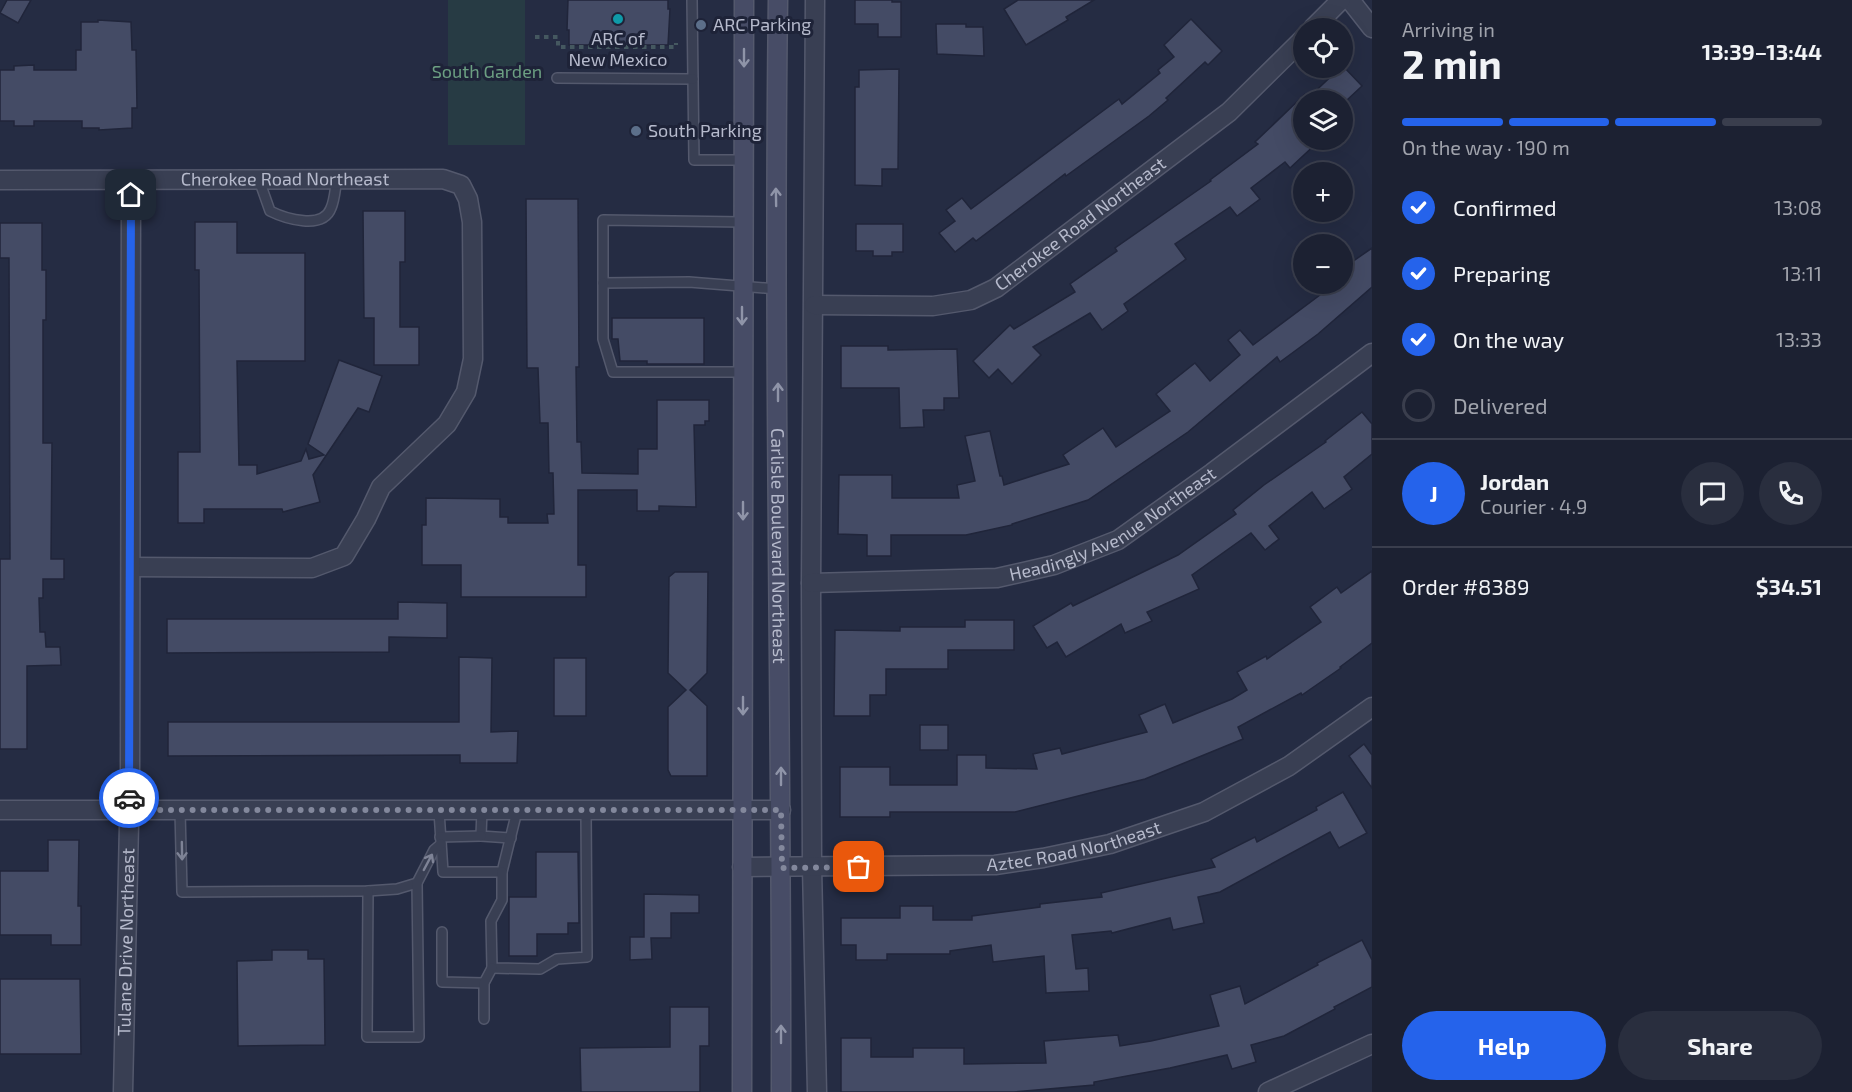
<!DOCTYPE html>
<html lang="en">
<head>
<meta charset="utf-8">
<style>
  :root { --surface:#1c2132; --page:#292e3e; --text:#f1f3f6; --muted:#a0a3ac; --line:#3a3e4d; --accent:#2563eb }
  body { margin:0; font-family:"Exo 2",sans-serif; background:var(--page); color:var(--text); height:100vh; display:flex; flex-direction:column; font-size:22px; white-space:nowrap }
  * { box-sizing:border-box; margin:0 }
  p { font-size:20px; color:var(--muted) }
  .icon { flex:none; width:33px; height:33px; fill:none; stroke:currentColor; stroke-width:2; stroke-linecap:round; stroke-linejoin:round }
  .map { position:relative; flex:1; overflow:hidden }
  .side { display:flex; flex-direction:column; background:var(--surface); width:480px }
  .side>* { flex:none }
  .controls { position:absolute; left:1293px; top:18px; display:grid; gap:12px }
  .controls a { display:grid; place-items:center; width:60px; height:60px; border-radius:50%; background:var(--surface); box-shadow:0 6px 24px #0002,0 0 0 2px var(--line); font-size:30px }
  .pin { position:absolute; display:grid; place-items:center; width:51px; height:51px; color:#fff; margin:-26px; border-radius:12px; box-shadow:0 3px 9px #0006 }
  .courier { position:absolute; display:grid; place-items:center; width:60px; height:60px; margin:-30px; border:4px solid #2563eb; border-radius:50%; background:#fff; color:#222; box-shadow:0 2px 8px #0007 }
  .summary em { font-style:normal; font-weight:700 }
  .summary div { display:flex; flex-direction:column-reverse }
  .summary { display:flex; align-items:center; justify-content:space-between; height:102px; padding:0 30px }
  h1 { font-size:39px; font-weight:700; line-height:45px }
  .bar { display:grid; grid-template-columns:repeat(4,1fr); gap:9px 6px; align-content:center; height:72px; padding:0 30px }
  .bar i { height:8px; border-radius:4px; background:var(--line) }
  .bar .active { background:var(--accent) }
  .bar p { grid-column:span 4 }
  .line { display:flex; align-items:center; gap:15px; padding:0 30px; border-top:2px solid var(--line) }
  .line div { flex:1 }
  .round { display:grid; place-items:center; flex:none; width:63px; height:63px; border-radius:32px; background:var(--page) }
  ol { padding:0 30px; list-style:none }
  li { display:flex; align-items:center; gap:18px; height:66px }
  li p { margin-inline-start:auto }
  li .icon { padding:6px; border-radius:50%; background:var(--accent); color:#fff; stroke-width:4 }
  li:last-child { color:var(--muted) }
  li i { width:33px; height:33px; border:3px solid var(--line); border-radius:50% }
  .button { display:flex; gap:12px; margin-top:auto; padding:12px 30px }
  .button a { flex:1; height:69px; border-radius:36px; background:var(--accent); color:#fff; font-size:24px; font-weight:700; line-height:69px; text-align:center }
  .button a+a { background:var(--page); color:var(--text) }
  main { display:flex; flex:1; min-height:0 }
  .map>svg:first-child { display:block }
  .green { fill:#273b44 }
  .building { fill:#444b65; stroke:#20253a; stroke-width:1.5 }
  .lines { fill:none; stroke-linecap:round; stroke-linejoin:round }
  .lane-casing { stroke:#54596d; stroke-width:12 }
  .street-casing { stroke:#54596d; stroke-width:21 }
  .secondary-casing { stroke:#54596d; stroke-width:21 }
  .path { stroke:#455860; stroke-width:4; stroke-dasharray:4.5 4.5; stroke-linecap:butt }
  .lane { stroke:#393f53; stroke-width:9 }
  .street { stroke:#393f53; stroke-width:18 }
  .secondary { stroke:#474c66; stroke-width:18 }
  .oneway { stroke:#8f94a8 }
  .oneway2 { stroke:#7e8396 }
  .done { stroke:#83889c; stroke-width:6; stroke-dasharray:0 10.8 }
  .route { stroke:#2563eb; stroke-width:8 }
  .culture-dot { fill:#0f9aa8; stroke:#1e2338; stroke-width:2 }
  .service-dot { fill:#5c6f8a; stroke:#1e2338; stroke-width:2 }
  .labels { text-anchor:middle; stroke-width:6; stroke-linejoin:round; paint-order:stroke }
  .poi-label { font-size:18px; fill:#b6bacc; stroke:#1e2338; text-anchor:start }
  .park-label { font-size:18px; fill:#6c9f82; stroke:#1e2338 }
  .street-label { font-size:18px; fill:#b6bacc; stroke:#1e2338 }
</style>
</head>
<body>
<main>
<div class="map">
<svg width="1372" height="1092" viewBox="0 0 1372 1092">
  <rect width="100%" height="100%" fill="#252c43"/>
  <rect class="green" x="448" y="0" width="77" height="145"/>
  <g class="building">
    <path d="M7,0H31L18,23L0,13Z"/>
    <path d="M568,0H668V9H670L668,45H569V30H567Z"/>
    <path d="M855,0H892V2H901V37H878V24H855Z"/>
    <path d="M1018,0H1094L1066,17L1068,20L1026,45L1004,9Z"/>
    <path d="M1191,19L1222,51L1208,65L1205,62L1166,98L1168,100L1149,116L1066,176L1065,174L976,241L973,238L955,252L939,233L955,221L946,210L962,198L971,209L1119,99L1122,104L1160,73L1158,70L1174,57L1164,45Z"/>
    <path d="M98,20L131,22L132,50H136L137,108H132V128L99,130V128H82V121H34V126H14V121H0V70H14V66L34,65V70H76V50H81V22H98Z"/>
    <path d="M936,24H966V27H983L984,56L937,54Z"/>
    <path d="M1342,65L1362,86L1347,100H1306L1340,68H1342Z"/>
    <path d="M899,69L898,169H882V186L855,185V87H859V70Z"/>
    <path d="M1304,95V140H1320L1290,168L1285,162L1251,188L1260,199L1237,216L1230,207L1175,244L1186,259L1124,304L1128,311L1102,330L1090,313L1033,347L1041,355L1012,384L998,369L989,378L973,361L1010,325L1014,329L1075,292L1070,284L1117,251L1115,248L1211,181L1210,180L1258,144L1255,142Z"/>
    <path d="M526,199H578L579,367H576L577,442H581L582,473L638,474V449H657V400H709V421H705V425H694L696,507L659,506V511H637V490H578V565H586V597H461V565H422V525H426V498L500,499V517H508V523H548L547,514H554L553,473H549L548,423H540L538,368H527Z"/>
    <path d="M363,211H405V262H400V327H419V365H374V318H364Z"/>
    <path d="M195,222H237V253H305V361H237L239,465H257V474L301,461L306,449L309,459L324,455L308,444L339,360L382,376L369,412L358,408L313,475L320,502L283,512L282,509H204V523H178V452H200L199,270H195Z"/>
    <path d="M0,223H42V270H46V320H43V443H52L51,559H64V579H43V598H39L40,632H45L46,647H60L61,665L27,666V749H0V559H10L9,258H0Z"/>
    <path d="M856,224H903V252H892V256H873V251H856Z"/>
    <path d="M1372,248V287L1318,334L1280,362L1277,357L1188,432L1088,500L1012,524V525L966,535H891V556H867V535L838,534L839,475H892V498H959L957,485L975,481L965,436L990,431L1000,476H1002L1004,485L1069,464L1063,455L1103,428L1116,447L1170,411L1156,394L1195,363L1210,381L1240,355L1228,340L1240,330L1253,345L1324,292L1317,284H1342V269Z"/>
    <path d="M612,318H704V364H647V361H620L618,339H612Z"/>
    <path d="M841,346H888V350L957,349L959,398H944V410H923L924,427L900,428L899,388H841Z"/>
    <path d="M1362,412L1372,424V454L1344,477L1352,489L1324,509L1312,492L1269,526L1279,539L1265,550L1251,533L1192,575L1199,589L1147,612L1152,621L1125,633L1121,624L1066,657L1057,642L1047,648L1033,626L1071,603L1073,606L1178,555L1236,514L1233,510L1264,485L1326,442L1325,441Z"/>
    <path d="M1372,571V643L1340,667L1341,668L1302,695L1301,693L1238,727L1243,739L1145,779L1015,812H890V817H840V767H890V785H957V755H986V768L1037,769L1033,754L1060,748L1062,754L1147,732L1139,715L1165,704L1173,723L1232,699L1247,690L1237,672L1266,656L1267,659L1321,622L1310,607L1337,587L1341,593Z"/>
    <path d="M675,572H708L707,673L690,690L707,706V776H671L668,770V707L686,690L668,673L669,577Z"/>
    <path d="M398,602L447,603V638L389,637V652L167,653V619H398Z"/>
    <path d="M965,620H1014V650H948V669H886V695H870V716H834L835,630L900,631V627H965Z"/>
    <path d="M459,657L492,658L491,732L518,731L517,763H460V755L168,756V722H459Z"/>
    <rect x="554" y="658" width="32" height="58"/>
    <rect x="920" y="725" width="28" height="25"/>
    <path d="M1364,744L1372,755V788L1349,756Z"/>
    <path d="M1343,792L1367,833L1339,848L1330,832L1220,892L1198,897L1204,923L1173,930L1170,918L1112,933L1111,931L1072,935L1076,969L1088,968L1089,991L1046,993L1044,956L993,962L991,945L950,951V954H887V960H856V945H841V918H900V906H933V920H972V916L1040,907V904L1102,897L1101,893L1215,867L1211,859L1255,837L1257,842L1317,810L1316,807Z"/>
    <path d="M48,840H79L78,906H81V945H51V935H0V871H48Z"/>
    <path d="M536,852H578L579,923H568V934H537V956H509V897H536Z"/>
    <path d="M644,894L699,895V913H671V938H651L652,959L630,960V937H644Z"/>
    <path d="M1362,940L1372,960V987L1334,1007L1335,1009L1284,1036L1251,1045L1256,1062L1232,1069L1227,1055L1170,1068L1094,1082V1085L1014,1092H841V1038H871V1057H913V1048H964V1064L1046,1063L1044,1041L1118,1035L1120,1046L1151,1041L1219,1026L1210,995L1240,986L1245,1004L1318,965L1317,963Z"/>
    <path d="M272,950H308V959H324L325,1045L238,1046L237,961L272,960Z"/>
    <path d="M0,979H80L81,1054H0Z"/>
    <path d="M670,1007H709V1046H700V1092H581L580,1048L670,1047Z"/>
  </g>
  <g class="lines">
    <defs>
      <g id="lane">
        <path d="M692,0L694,160H744"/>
        <path d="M557,78L693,79"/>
        <path d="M259,180L270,211C286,219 323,230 331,208C335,199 335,188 337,179"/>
        <path d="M743,222L603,220V283L689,282L777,289"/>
        <path d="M603,283V339L613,372H742"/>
        <path d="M180,810L182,892L368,891L397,889L417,883"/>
        <path d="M482,810L481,836L511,838"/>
        <path d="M439,811L443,872H502L517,811"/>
        <path d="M440,837L481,836"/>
        <path d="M502,872V900L491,921L492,968L540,969L557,959L587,957L586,811"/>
        <path d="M368,891L367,1037H419L417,883L434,850L441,844"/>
        <path d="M442,932V982L484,983"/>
        <path d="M484,1019V983L492,968"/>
      </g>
      <g id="street">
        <path d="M815,0L811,583L812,867L817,1092"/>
        <path d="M1350,0L1372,28"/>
        <path d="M1313,28L1341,0"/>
        <path id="s1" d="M0,180L443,179L461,185L468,199L472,222L473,359L466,392L447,424L381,487L366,519L344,556L312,568L131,567"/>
        <path id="s2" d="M814,305L933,306L971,300L996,288L1229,112L1304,38"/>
        <path id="s3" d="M811,583L997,578L1054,565L1118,540L1212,473L1372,353"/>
        <path d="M0,810H781"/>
        <path id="s4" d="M742,867L995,865L1043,858L1110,844L1204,812L1289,766L1372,707"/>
        <path id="s5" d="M123,1092L130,780L131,181"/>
        <path d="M1268,1092L1372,1044"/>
      </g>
      <g id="secondary">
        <path id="s6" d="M778,0C773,364 782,728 781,1092"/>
        <path d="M742,1092L744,0"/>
      </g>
    </defs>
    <use href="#lane" class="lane-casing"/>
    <use href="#street" class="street-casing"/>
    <use href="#secondary" class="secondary-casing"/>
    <path class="path" d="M535,37H558V47H676V43"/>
    <use href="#lane" class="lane"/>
    <use href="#street" class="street"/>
    <use href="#secondary" class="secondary"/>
  </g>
  <defs><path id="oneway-shaft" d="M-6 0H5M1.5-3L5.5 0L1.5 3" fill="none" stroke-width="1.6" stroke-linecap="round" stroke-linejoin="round" transform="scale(1.5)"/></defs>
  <g class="oneway">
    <use href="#oneway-shaft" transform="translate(744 58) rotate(90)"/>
    <use href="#oneway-shaft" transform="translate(776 197) rotate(-91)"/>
    <use href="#oneway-shaft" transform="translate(742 316) rotate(90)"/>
    <use href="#oneway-shaft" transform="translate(778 392) rotate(-90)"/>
    <use href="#oneway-shaft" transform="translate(743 511) rotate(90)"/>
    <use href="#oneway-shaft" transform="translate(743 706) rotate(90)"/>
    <use href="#oneway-shaft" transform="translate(781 776) rotate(-90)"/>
    <use href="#oneway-shaft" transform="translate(781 1034) rotate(-90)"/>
  </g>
  <g class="oneway2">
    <use href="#oneway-shaft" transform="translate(182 851) rotate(89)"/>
    <use href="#oneway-shaft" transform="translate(428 862) rotate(-62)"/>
  </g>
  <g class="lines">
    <path class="done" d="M129,798V810H781L782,868L859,867"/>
    <path class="route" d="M129,798L131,195"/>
  </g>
  <circle class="culture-dot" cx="618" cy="19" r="6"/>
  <g class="service-dot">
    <circle cx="701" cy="25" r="6"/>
    <circle cx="636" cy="131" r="6"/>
  </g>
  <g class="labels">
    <g class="poi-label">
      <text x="713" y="31">ARC Parking</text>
      <text x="618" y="45" text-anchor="middle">ARC of<tspan x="618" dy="21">New Mexico</tspan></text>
      <text x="648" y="137">South Parking</text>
    </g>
    <g class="park-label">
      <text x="487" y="78">South Garden</text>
    </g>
    <g class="street-label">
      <text dy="6" stroke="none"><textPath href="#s1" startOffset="285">Cherokee Road Northeast</textPath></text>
      <text dy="6" stroke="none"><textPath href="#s2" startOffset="291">Cherokee Road Northeast</textPath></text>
      <text dy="6" stroke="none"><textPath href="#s3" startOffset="315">Headingly Avenue Northeast</textPath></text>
      <text dy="6" stroke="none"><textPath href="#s6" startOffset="546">Carlisle Boulevard Northeast</textPath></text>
      <text dy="6" stroke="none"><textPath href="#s4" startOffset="334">Aztec Road Northeast</textPath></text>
      <text dy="6" stroke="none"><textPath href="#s5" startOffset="150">Tulane Drive Northeast</textPath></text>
    </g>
  </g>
</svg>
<div class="controls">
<a><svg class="icon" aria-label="locate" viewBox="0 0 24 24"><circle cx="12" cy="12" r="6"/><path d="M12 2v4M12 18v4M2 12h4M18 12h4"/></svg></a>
<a><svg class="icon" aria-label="layers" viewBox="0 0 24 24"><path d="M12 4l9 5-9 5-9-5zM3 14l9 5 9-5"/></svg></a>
<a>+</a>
<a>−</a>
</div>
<div class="pin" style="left:859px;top:867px;background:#ea580c"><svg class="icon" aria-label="bag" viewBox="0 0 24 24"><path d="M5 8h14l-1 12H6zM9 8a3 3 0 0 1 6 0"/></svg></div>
<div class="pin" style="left:131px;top:195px;background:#1f2937"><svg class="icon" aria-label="home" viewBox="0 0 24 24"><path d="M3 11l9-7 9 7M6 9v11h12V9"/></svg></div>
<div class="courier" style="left:129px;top:798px"><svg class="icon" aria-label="car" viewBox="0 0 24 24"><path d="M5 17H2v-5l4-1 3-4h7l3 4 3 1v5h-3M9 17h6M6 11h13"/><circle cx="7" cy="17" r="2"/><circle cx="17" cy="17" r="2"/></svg></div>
</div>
<section class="side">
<div class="summary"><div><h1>2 min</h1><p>Arriving in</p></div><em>13:39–13:44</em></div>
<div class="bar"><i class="active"></i><i class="active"></i><i class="active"></i><i></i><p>On the way · 190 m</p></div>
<ol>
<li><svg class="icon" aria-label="check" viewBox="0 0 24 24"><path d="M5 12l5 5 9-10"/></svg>Confirmed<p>13:08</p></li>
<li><svg class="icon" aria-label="check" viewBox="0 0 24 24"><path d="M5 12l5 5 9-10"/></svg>Preparing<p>13:11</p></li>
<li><svg class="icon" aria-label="check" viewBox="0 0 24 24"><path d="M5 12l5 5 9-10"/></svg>On the way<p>13:33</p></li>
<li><i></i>Delivered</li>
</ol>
<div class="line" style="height:108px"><b class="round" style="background:var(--accent);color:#fff">J</b><div><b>Jordan</b><p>Courier · 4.9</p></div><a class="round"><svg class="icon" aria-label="chat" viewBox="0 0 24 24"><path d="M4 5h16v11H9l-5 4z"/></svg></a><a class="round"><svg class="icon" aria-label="phone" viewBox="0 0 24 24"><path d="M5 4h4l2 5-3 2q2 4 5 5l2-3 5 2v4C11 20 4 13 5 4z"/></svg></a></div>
<div class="line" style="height:78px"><div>Order #8389</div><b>$34.51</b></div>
<div class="button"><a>Help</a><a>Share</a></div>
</section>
</main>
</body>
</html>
